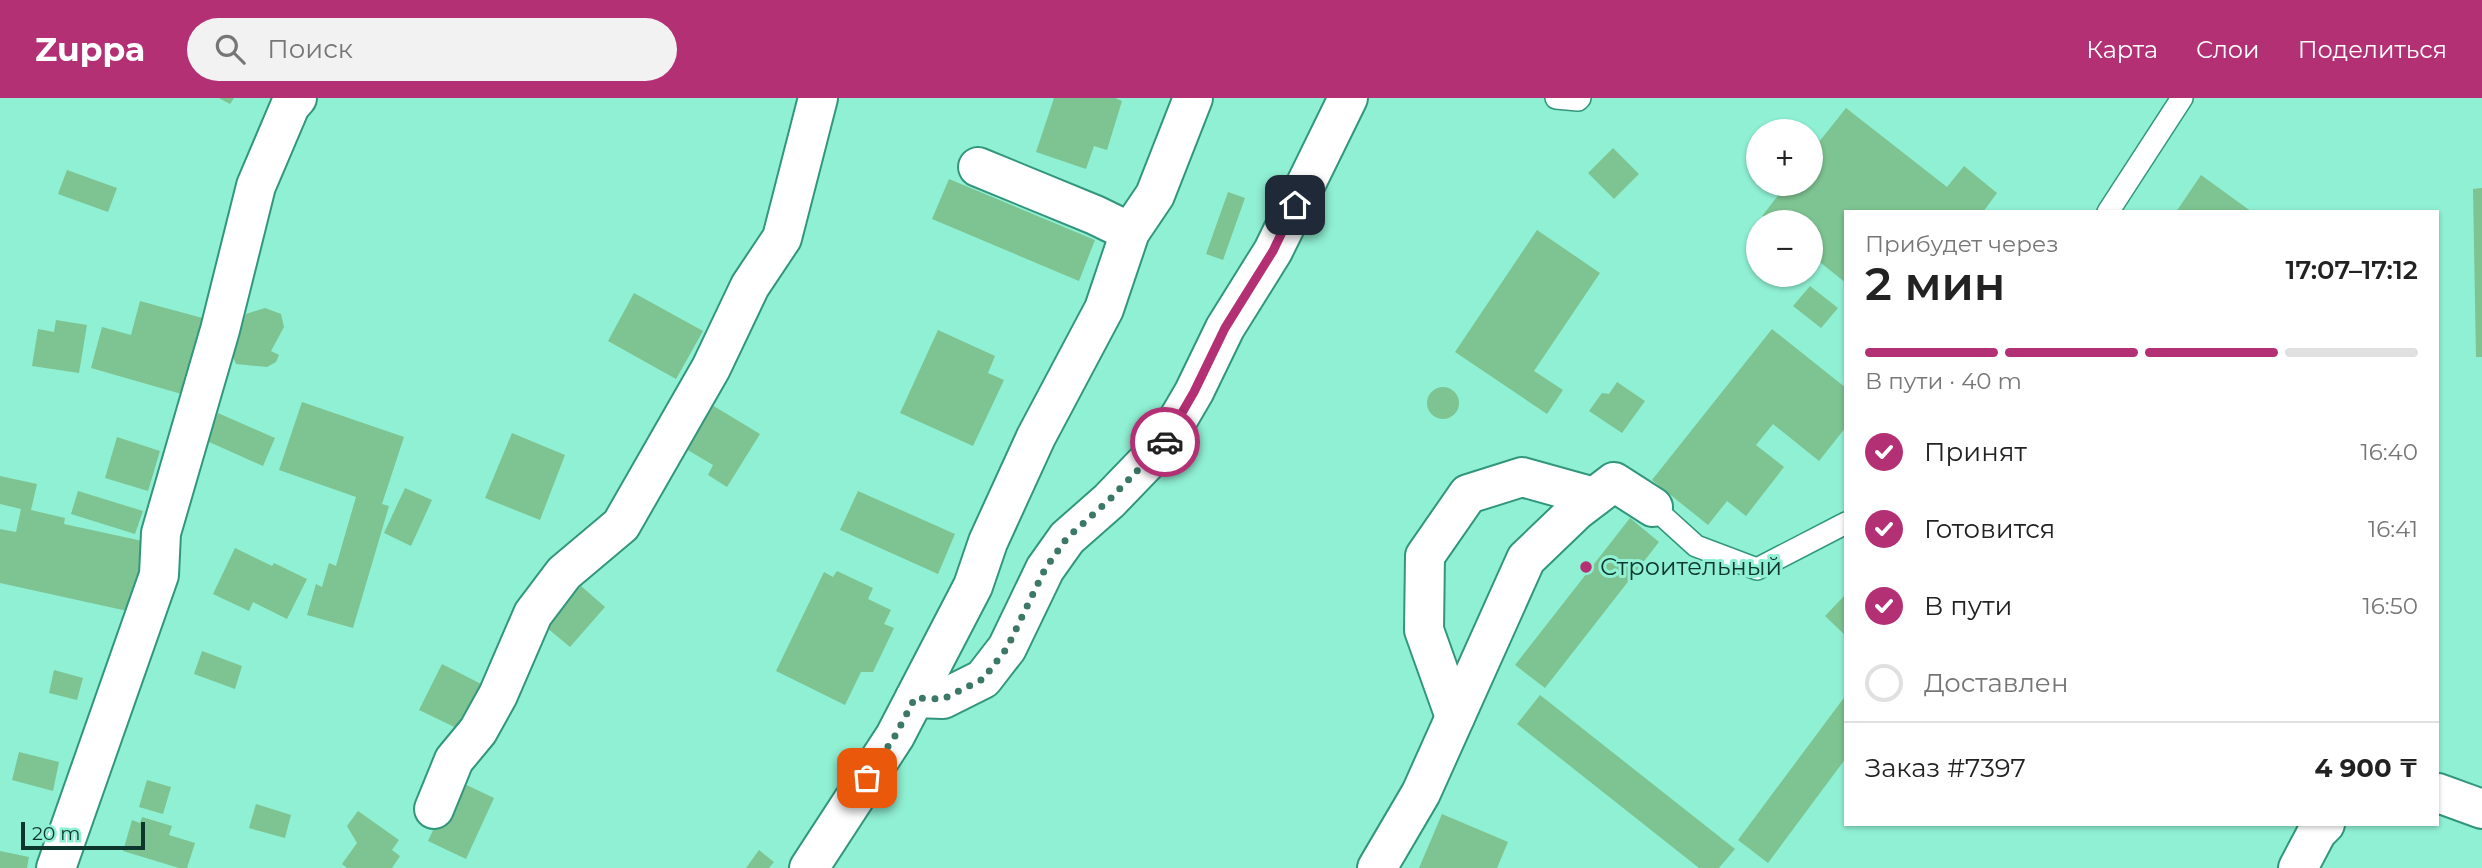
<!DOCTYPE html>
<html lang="ru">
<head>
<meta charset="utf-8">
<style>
  :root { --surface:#fff; --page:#f2f2f2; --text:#222; --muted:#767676; --line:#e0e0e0; --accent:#b43075 }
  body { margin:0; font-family:Montserrat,sans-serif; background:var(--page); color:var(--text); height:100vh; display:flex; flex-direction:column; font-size:26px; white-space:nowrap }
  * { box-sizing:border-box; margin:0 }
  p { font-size:23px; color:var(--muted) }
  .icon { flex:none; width:38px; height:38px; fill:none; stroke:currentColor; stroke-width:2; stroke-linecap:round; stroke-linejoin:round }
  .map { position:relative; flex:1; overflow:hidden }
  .side { position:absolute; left:1844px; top:112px; width:595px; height:616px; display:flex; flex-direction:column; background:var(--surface); border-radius:0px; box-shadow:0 2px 5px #0004 }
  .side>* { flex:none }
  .buttons { position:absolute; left:1746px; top:21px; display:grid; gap:14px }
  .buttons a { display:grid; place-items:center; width:77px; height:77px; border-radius:50%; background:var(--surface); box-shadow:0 2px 5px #0004; font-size:35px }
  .scale { position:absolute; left:21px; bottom:18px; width:124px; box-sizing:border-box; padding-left:7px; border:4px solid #0d372d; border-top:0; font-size:19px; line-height:24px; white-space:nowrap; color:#0d372d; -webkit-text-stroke:5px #90f0d3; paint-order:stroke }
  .pin { position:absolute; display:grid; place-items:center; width:60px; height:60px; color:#fff; margin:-30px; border-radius:14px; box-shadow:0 4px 10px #0006 }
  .courier { position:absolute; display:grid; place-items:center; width:70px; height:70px; margin:-35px; border:5px solid #b43075; border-radius:50%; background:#fff; color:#222; box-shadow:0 2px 9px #0007 }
  .head em { font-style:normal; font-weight:600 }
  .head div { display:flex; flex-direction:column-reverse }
  .head { display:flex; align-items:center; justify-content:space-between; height:119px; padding:0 21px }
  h1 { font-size:46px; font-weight:600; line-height:52px }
  .bar { display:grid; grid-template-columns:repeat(4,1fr); gap:10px 7px; align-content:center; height:84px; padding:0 21px }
  .bar i { height:9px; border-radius:5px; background:var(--line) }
  .bar .selected { background:var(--accent) }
  .bar p { grid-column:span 4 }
  .line { display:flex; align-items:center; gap:18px; padding:0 21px; border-top:2px solid var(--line) }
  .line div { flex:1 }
  ol { padding:0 21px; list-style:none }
  li { display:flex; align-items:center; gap:21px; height:77px }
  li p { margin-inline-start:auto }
  li .icon { padding:7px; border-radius:50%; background:var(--accent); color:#fff; stroke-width:4 }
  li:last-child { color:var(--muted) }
  li i { width:38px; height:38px; border:4px solid var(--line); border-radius:50% }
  header { display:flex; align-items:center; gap:42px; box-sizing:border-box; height:98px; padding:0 35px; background:var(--accent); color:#fff }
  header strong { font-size:33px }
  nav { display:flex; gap:38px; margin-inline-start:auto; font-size:24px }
  .search { width:490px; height:63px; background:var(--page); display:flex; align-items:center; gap:18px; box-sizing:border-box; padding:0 24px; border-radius:38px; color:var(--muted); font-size:26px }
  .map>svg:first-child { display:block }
  .building { fill:#7ec392 }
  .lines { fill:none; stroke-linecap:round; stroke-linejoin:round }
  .lane-casing { stroke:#32967d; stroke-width:24 }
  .street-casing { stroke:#32967d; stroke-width:42 }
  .lane { stroke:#fff; stroke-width:21 }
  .street { stroke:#fff; stroke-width:38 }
  .done { stroke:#3b7867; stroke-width:7; stroke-dasharray:0 12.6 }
  .route { stroke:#b43075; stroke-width:9 }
  .poi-dot { fill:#b43075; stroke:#90f0d3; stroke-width:2.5 }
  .labels { text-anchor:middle; stroke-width:6; stroke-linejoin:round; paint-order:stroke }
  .poi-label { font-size:24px; fill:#0d372d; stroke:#90f0d3; text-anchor:start }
</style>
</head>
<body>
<header>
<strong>Zuppa</strong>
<div class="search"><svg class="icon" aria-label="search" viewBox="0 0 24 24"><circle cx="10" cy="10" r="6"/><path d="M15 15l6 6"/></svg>Поиск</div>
<nav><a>Карта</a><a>Слои</a><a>Поделиться</a></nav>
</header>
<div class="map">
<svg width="2482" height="770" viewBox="0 0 2482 770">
  <rect width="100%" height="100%" fill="#90f0d3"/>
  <g class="building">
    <path d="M219,0H234L230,6Z"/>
    <path d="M1054,0H1115L1122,3L1107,52L1094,48L1086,71L1036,54Z"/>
    <path d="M1846,10L1947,89L1964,68L1997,95L1983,114H1846V185L1811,157V124H1769L1762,118L1787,86H1811V54Z"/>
    <path d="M1613,50L1639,76L1614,101L1588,75Z"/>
    <path d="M67,72L117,90L108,114L58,96Z"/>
    <path d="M2201,77L2252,114H2176Z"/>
    <path d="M949,81L1095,142L1079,183L932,121Z"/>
    <path d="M2482,90V259H2476L2473,91Z"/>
    <path d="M1228,94L1245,100L1223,162L1206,156Z"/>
    <path d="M1537,132L1600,175L1534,273L1563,292L1547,316L1455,254Z"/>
    <path d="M1810,188L1838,210L1821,230L1793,208Z"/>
    <path d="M634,195L703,233L676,281L608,243Z"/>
    <path d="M140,203L206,221L185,297L91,270L102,229L131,237Z"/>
    <path d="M265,210L281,216L284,229L271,253L279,257L276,264L267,269L236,266L233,259L246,216Z"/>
    <path d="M56,222L87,227L79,275L32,268L38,231L54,234Z"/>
    <path d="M1772,231L1846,290V329L1819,363L1773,326L1756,347L1784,369L1746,418L1727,403L1708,427L1652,382Z"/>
    <path d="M938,232L995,258L988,275L1004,282L973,348L900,315Z"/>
    <path d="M1617,284L1645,303L1622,335L1589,313L1602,295L1609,296Z"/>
    <circle cx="1443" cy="305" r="16"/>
    <path d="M302,304L404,339L382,406L389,408L353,530L307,517L316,486L322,489L329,465L336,468L356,399L279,372Z"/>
    <path d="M707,304L760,336L727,389L708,377L713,367L681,348Z"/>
    <path d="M218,315L275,340L263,368L207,343Z"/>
    <path d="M512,335L565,357L540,422L485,400Z"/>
    <path d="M117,339L160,353L148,393L105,380Z"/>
    <path d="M0,378L37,386L31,412L65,420L64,426L147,444L132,514L0,485V431L16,434L21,411L0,406Z"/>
    <path d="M405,390L432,402L411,448L384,435Z"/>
    <path d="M78,393L143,413L135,436L71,416Z"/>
    <path d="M858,393L955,436L938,476L840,432Z"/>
    <path d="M1630,420L1659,444L1545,590L1515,567Z"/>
    <path d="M235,450L272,468L274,465L307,481L287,521L253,504L249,513L213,496Z"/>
    <path d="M837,473L873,490L868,501L891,512L884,526L894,530L873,574H861L845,607L776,573L824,474L833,479Z"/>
    <path d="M581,488L605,509L570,549L546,529Z"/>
    <path d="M1846,496V538L1825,518Z"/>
    <path d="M202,553L242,568L235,591L194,576Z"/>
    <path d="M442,566L485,588L471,637L419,612Z"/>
    <path d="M54,572L83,580L77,602L49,595Z"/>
    <path d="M1540,597L1735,751L1719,770H1699L1517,626Z"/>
    <path d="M1846,597V660L1768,765L1738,742Z"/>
    <path d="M19,654L59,664L53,693L12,682Z"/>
    <path d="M147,682L171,689L163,716L139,709Z"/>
    <path d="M456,682L494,700L466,761L428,743Z"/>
    <path d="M256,706L291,717L285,740L249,730Z"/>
    <path d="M358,713L399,742L392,752L400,758L392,770H347L342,766L357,745L347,728Z"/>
    <path d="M1442,716L1508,744L1497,770H1419Z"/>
    <path d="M142,719L172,728L169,737L195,745L187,770H179L123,753L132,722L140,725Z"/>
    <path d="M759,752L774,764L769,770H746Z"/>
    <path d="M0,753L29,759L27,770H0Z"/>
  </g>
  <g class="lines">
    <defs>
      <g id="lane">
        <path d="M1556,0L1578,2L1580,0"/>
        <path d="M2108,114L2182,0"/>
        <path d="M1653,409L1696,448L1757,471L1846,425"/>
      </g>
      <g id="street">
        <path d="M978,69L1095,117L1130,134"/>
        <path d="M915,600L943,601L983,581L1007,550L1045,471L1067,440L1109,403L1163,347L1194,294L1225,230L1273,153L1348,0"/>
        <path d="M1455,619L1424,532L1425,458L1468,396L1522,379L1594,399"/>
        <path d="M2438,695L2482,711"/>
        <path d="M434,711L454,662L478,633L498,597L533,516L564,475L621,427L711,270L750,188L782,140L818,0"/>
        <path d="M56,770L159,477L161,435L220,232L256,88L290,8L297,0"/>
        <path d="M809,770L895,638L973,488L988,444L1036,339L1104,211L1130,134L1155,97L1193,0"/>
        <path d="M1377,770L1421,695L1526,461L1576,413L1614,384L1653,409"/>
        <path d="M2298,770L2317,734L2325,726"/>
      </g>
    </defs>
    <use href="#lane" class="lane-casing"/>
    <use href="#street" class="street-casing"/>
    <use href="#lane" class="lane"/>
    <use href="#street" class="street"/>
  </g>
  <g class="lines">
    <path class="done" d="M867,680L895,638L915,600L943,601L983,581L1007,550L1045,471L1067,440L1109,402L1165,344"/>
    <path class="route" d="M1165,344L1194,294L1225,230L1273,153L1295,107"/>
  </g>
  <circle class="poi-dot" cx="1586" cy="469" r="7"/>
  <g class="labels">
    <g class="poi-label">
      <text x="1600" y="477">Строительный</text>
    </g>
  </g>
</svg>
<div class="buttons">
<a>+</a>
<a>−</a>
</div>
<div class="scale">20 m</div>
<div class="pin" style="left:867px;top:680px;background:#ea580c"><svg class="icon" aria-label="bag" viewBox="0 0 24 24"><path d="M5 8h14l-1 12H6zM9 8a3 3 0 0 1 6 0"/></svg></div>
<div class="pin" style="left:1295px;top:107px;background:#1f2937"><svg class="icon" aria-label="home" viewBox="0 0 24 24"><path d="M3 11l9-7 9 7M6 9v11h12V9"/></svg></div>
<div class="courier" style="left:1165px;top:344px"><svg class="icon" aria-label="car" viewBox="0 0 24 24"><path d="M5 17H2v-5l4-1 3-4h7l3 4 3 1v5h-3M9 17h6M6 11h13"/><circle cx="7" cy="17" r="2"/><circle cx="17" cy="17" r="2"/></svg></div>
<section class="side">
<div class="head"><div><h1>2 мин</h1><p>Прибудет через</p></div><em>17:07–17:12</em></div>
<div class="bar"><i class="selected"></i><i class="selected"></i><i class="selected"></i><i></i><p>В пути · 40 m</p></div>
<ol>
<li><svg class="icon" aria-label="check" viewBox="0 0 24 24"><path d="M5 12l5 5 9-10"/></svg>Принят<p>16:40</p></li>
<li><svg class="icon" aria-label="check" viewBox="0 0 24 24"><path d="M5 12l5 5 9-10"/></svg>Готовится<p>16:41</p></li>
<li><svg class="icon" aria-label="check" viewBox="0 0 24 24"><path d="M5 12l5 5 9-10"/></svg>В пути<p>16:50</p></li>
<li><i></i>Доставлен</li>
</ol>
<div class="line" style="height:91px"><div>Заказ #7397</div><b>4 900 ₸</b></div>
</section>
</div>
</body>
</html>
